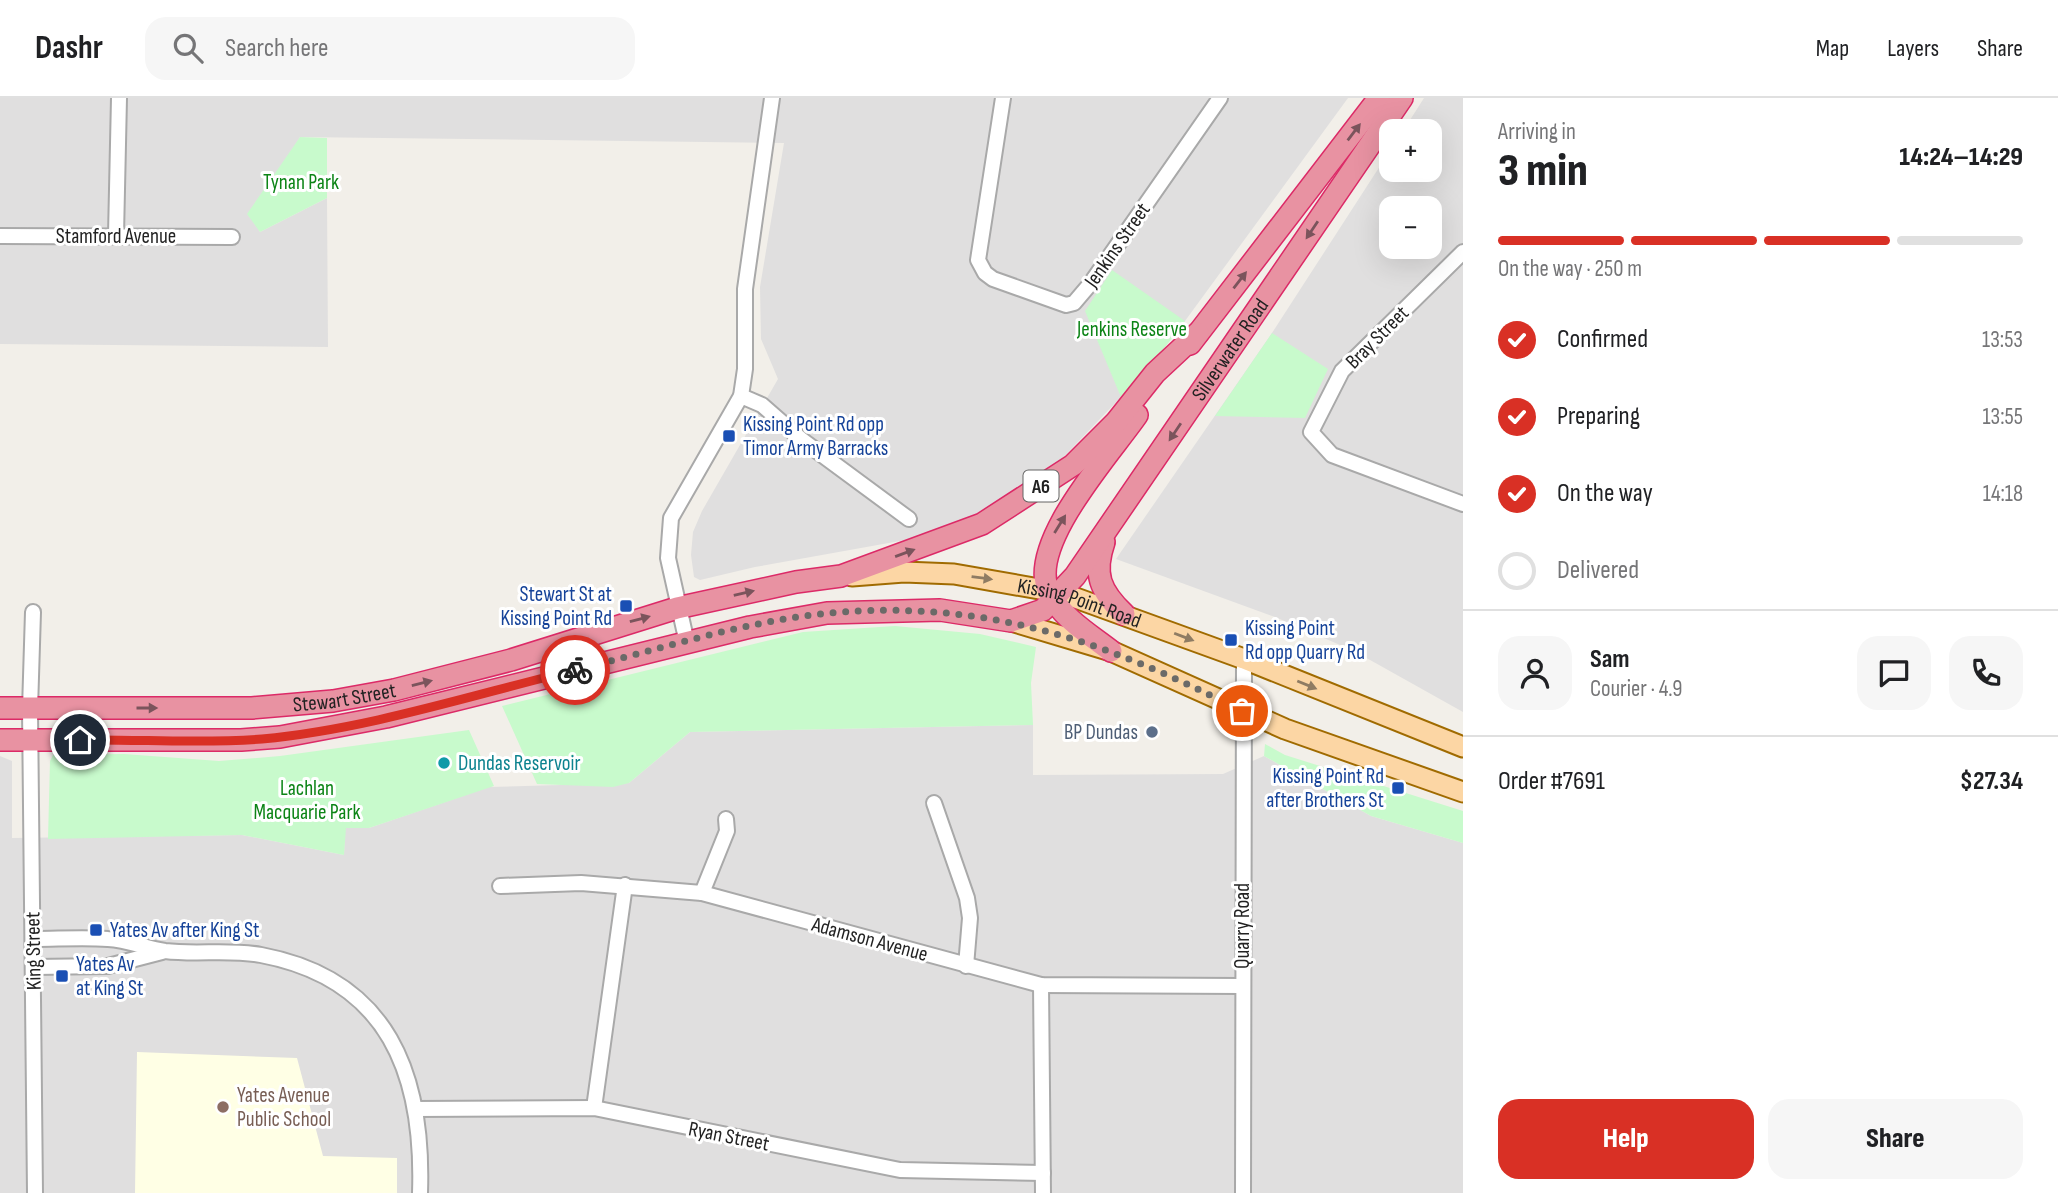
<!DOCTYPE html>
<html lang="en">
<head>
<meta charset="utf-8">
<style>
  :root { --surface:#fff; --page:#f6f6f6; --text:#202124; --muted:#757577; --line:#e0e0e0; --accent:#d93025 }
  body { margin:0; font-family:"Sofia Sans Condensed",sans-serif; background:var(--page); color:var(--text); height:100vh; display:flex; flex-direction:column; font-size:26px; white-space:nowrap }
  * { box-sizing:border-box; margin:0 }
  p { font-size:23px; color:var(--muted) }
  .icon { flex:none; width:38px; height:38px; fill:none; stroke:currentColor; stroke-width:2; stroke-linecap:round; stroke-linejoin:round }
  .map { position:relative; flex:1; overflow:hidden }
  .side { display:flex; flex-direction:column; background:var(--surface); width:595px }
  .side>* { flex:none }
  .tools { position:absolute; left:1379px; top:21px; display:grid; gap:14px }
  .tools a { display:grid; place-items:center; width:63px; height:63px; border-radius:14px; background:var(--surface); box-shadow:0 7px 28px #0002; font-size:35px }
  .pin { position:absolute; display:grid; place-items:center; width:60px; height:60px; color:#fff; margin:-30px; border:4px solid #fff; border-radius:50%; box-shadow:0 2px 7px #0007 }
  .courier { position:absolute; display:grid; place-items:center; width:70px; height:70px; margin:-35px; border:5px solid #d93025; border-radius:50%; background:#fff; color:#222; box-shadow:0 2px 9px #0007 }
  .summary em { font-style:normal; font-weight:800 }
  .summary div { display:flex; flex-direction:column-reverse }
  .summary { display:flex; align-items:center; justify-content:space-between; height:119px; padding:0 35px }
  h1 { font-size:46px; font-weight:800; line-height:52px }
  .bar { display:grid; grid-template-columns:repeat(4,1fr); gap:10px 7px; align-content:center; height:84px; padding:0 35px }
  .bar i { height:9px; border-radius:5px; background:var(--line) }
  .bar .selected { background:var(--accent) }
  .bar p { grid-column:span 4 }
  .line { display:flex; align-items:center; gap:18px; padding:0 35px; border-top:2px solid var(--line) }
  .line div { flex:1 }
  .round { display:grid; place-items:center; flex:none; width:74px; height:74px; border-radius:21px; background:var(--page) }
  ol { padding:0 35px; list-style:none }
  li { display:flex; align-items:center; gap:21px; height:77px }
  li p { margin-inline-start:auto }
  li .icon { padding:7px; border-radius:50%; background:var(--accent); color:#fff; stroke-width:4 }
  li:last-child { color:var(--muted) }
  li i { width:38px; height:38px; border:4px solid var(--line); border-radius:50% }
  .button { display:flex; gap:14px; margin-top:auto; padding:14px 35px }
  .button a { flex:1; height:80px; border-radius:21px; background:var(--accent); color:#fff; font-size:28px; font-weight:800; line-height:80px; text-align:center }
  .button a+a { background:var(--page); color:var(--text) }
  header { display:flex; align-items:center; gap:42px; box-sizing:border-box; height:98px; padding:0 35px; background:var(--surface); border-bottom:2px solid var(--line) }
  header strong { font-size:33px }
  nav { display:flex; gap:38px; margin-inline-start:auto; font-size:24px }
  .search { width:490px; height:63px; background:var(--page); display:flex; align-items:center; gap:18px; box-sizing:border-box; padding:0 24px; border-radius:21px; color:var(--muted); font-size:26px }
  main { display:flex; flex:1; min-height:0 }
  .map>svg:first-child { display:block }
  .residential { fill:#e0dfdf; fill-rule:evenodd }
  .education { fill:#ffffe5 }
  .park { fill:#c8facc }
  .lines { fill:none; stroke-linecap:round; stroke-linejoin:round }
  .minor-casing { stroke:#a9a9a9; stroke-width:18 }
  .major-casing { stroke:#a06b00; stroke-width:23 }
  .highway-casing { stroke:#dc2a67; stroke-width:24 }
  .minor { stroke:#fff; stroke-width:14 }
  .major { stroke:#fcd6a4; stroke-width:19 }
  .highway { stroke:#e892a2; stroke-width:21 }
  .oneway { fill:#7b545c }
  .oneway2 { fill:#8f7c63 }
  .done { stroke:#6b6a68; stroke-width:7; stroke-dasharray:0 12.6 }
  .route { stroke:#d93025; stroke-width:9 }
  .transit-dot { fill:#1a4fb4; stroke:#fff; stroke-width:2.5 }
  .service-dot { fill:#5c6f8a; stroke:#fff; stroke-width:2.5 }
  .culture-dot { fill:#0f9aa8; stroke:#fff; stroke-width:2.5 }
  .education-dot { fill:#8d6e63; stroke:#fff; stroke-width:2.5 }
  .labels { text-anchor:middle; stroke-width:6; stroke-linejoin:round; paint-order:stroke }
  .shield { fill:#fff; stroke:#646464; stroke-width:2 }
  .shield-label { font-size:19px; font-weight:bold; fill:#222 }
  .park-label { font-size:21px; fill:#0c8416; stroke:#fff }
  .street-label { font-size:21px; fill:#222; stroke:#fff }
  .transit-label { font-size:21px; fill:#164399; stroke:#fff; text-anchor:start }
  .service-label { font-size:21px; fill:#4e5e75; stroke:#fff; text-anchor:end }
  .culture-label { font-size:21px; fill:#0d838f; stroke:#fff; text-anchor:start }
  .education-label { font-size:21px; fill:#785e54; stroke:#fff; text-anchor:start }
</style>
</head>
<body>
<header>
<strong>Dashr</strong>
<div class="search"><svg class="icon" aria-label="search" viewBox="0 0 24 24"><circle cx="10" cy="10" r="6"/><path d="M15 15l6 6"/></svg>Search here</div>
<nav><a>Map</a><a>Layers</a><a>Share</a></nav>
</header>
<main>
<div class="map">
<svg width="1463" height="1095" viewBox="0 0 1463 1095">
  <rect width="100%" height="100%" fill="#f2efe9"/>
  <g class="residential">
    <path d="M0,0H1348L1185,223L1121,299L1053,370L982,416L911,441L755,469L700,482L694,479L691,457L693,434L702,413L778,281L761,241L760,189L784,45L300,39L254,122L260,134L327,100L328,249L0,246Z"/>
    <path d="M1424,0H1463V614L1354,553L1275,519L1116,461L1272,235L1391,51V72H1430V33H1403ZM1391,110H1430V149H1391Z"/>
    <path d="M1033,627V677L1223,676L1264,658L1371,718L1463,745V1095H0V658L12,663V740L242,737L344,757L345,730H369L489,689L629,685L690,634Z"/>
  </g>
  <path class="education" d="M137,954L297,960L323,1058L397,1060V1095H135Z"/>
  <g class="park">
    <path d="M300,39L327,40V100L260,134L247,116Z"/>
    <path d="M1112,172L1185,223L1123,304L1085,213Z"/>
    <path d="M1272,235L1328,271L1305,320L1215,318Z"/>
    <path d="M895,528L980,536L1036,549L1031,585L1033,627L690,634L629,685L613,689L537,686L502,608L803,534Z"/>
    <path d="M469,632L494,688L369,730H346L344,757L242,737L48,741L50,663L53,657L124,656L219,663L280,658Z"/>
    <path d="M1265,646L1285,657L1463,713V745L1371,718L1264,658Z"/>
  </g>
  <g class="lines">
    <defs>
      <g id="minor">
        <path d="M1003,0L978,162L985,175L993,181L1066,207L1074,205L1091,185L1220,0"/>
        <path d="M116,137L119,0"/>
        <path d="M0,138L232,139"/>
        <path d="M1463,154L1342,273L1311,334L1332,357L1463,406"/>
        <path d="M741,298L762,307L802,342L909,421"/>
        <path d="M33,514L30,611L35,1095"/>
        <path d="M687,545L668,460L671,420L741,298L745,271V191L772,0"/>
        <path d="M934,705L967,800L970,820L966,868"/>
        <path d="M500,788L581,785L702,795L1041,887L1242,888"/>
        <path d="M702,795L727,733L726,721"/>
        <path d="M34,841C58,841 83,839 108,841C127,842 146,850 165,853C197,857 229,851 261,857C389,881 424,977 420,1095"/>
        <path d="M34,869L108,868L162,854"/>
        <path d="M1041,887L1043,1095"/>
        <path d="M594,1010L625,787"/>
        <path d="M415,1011L594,1010L900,1072L1043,1075"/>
        <path d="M1243,1095L1244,561"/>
      </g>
      <g id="major">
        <path id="s1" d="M852,478L904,474L954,476L1062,495L1244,561L1463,649"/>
        <path d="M1011,523L1111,553L1285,631L1463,694"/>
      </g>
      <g id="highway">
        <path d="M1190,246L1379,0"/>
        <path d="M1104,444C1093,476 1100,493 1124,516"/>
        <path d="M1111,553C1089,536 1062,520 1049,494C1026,447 1111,355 1137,317"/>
        <path id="s2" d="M0,610H252L333,603L394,592L511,562L677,510L796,484L841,478L982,426L1073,367L1116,324L1155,275L1198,235"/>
        <path id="s3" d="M0,642H241L280,639L386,619L750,529L827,515L940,512L1011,523L1043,512L1075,478L1402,0"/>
      </g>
    </defs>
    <use href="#minor" class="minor-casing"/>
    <use href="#major" class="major-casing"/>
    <use href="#highway" class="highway-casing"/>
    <use href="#minor" class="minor"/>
    <use href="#major" class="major"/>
    <use href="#highway" class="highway"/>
  </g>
  <defs><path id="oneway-solid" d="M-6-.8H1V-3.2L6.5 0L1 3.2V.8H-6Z" transform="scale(1.75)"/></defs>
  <g class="oneway">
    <use href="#oneway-solid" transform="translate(1354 34) rotate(-53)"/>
    <use href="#oneway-solid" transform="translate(1312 132) rotate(124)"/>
    <use href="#oneway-solid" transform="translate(1240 182) rotate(-52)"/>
    <use href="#oneway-solid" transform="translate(1175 334) rotate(124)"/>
    <use href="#oneway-solid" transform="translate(1060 426) rotate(-58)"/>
    <use href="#oneway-solid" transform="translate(905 455) rotate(-20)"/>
    <use href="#oneway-solid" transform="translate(744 495) rotate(-13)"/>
    <use href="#oneway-solid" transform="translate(640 521) rotate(-15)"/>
    <use href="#oneway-solid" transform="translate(422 585) rotate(-14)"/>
    <use href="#oneway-solid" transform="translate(147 610)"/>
  </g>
  <g class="oneway2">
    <use href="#oneway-solid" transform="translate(982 480) rotate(7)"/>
    <use href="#oneway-solid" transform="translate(1184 539) rotate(21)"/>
    <use href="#oneway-solid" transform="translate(1307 587) rotate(22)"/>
  </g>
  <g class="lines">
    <path class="done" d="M575,572C658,552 744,523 830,515C986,501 1105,543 1242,613"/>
    <path class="route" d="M80,642C140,641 202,646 262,641C368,631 472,597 575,572"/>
  </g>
  <g class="transit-dot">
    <rect x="722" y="331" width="14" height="14" rx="3.5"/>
    <rect x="619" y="501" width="14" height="14" rx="3.5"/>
    <rect x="1224" y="535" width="14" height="14" rx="3.5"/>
    <rect x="1391" y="683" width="14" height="14" rx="3.5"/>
    <rect x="89" y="825" width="14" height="14" rx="3.5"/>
    <rect x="55" y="871" width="14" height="14" rx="3.5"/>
  </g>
  <circle class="service-dot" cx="1152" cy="634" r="7"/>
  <circle class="culture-dot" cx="444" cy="665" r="7"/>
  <circle class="education-dot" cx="223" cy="1009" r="7"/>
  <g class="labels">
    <rect class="shield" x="1023.5" y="372.5" width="35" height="31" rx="5"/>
    <g class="shield-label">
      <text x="1041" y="395">A6</text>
    </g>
    <g class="park-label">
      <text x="301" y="91">Tynan Park</text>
      <text x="1132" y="238">Jenkins Reserve</text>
      <text x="307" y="697">Lachlan<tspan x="307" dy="24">Macquarie Park</tspan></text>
    </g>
    <g class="street-label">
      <text x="116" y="145">Stamford Avenue</text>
      <text transform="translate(1117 147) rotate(-55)" y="7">Jenkins Street</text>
      <text transform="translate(1377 239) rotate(-45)" y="7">Bray Street</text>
      <text dy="7" stroke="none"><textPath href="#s3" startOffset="1381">Silverwater Road</textPath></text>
      <text dy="7" stroke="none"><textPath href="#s1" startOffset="231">Kissing Point Road</textPath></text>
      <text dy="7" stroke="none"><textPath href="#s2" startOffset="345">Stewart Street</textPath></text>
      <text transform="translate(1242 828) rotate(-90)" y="7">Quarry Road</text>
      <text transform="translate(870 841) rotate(15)" y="7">Adamson Avenue</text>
      <text transform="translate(33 853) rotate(-91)" y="7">King Street</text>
      <text transform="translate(729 1038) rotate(11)" y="7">Ryan Street</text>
    </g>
    <g class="transit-label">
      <text x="743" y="333">Kissing Point Rd opp<tspan x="743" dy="24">Timor Army Barracks</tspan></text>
      <text x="612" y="503" text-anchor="end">Stewart St at<tspan x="612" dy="24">Kissing Point Rd</tspan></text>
      <text x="1245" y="537">Kissing Point<tspan x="1245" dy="24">Rd opp Quarry Rd</tspan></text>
      <text x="1384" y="685" text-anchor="end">Kissing Point Rd<tspan x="1384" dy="24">after Brothers St</tspan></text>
      <text x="110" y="839">Yates Av after King St</text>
      <text x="76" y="873">Yates Av<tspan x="76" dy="24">at King St</tspan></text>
    </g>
    <g class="service-label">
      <text x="1138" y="641">BP Dundas</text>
    </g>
    <g class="culture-label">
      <text x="458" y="672">Dundas Reservoir</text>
    </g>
    <g class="education-label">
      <text x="237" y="1004">Yates Avenue<tspan x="237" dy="24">Public School</tspan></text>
    </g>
  </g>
</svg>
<div class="tools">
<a>+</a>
<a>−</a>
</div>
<div class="pin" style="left:1242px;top:613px;background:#ea580c"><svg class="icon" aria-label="bag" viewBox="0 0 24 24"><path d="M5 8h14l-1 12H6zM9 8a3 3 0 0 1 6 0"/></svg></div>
<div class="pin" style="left:80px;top:642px;background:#1f2937"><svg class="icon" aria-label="home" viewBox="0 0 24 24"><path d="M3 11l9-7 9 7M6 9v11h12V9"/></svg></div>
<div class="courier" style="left:575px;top:572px"><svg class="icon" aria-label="bike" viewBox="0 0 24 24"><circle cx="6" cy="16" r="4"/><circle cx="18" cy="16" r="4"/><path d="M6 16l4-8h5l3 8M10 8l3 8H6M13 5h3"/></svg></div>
</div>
<section class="side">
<div class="summary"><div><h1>3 min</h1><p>Arriving in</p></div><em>14:24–14:29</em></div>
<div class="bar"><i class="selected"></i><i class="selected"></i><i class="selected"></i><i></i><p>On the way · 250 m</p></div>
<ol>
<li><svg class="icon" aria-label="check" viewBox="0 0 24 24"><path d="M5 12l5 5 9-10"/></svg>Confirmed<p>13:53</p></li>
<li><svg class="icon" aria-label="check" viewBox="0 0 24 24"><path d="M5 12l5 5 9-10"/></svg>Preparing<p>13:55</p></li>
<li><svg class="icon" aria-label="check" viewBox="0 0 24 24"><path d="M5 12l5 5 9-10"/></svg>On the way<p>14:18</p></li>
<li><i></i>Delivered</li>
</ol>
<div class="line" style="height:126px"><a class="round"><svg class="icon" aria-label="person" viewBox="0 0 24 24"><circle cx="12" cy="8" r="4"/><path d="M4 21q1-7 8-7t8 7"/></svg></a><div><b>Sam</b><p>Courier · 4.9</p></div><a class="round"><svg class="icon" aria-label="chat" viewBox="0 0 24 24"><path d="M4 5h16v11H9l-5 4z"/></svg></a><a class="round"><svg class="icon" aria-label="phone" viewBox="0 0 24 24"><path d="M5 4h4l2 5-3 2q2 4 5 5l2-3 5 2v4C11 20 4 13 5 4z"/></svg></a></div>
<div class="line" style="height:91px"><div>Order #7691</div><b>$27.34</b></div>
<div class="button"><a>Help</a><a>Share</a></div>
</section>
</main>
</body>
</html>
